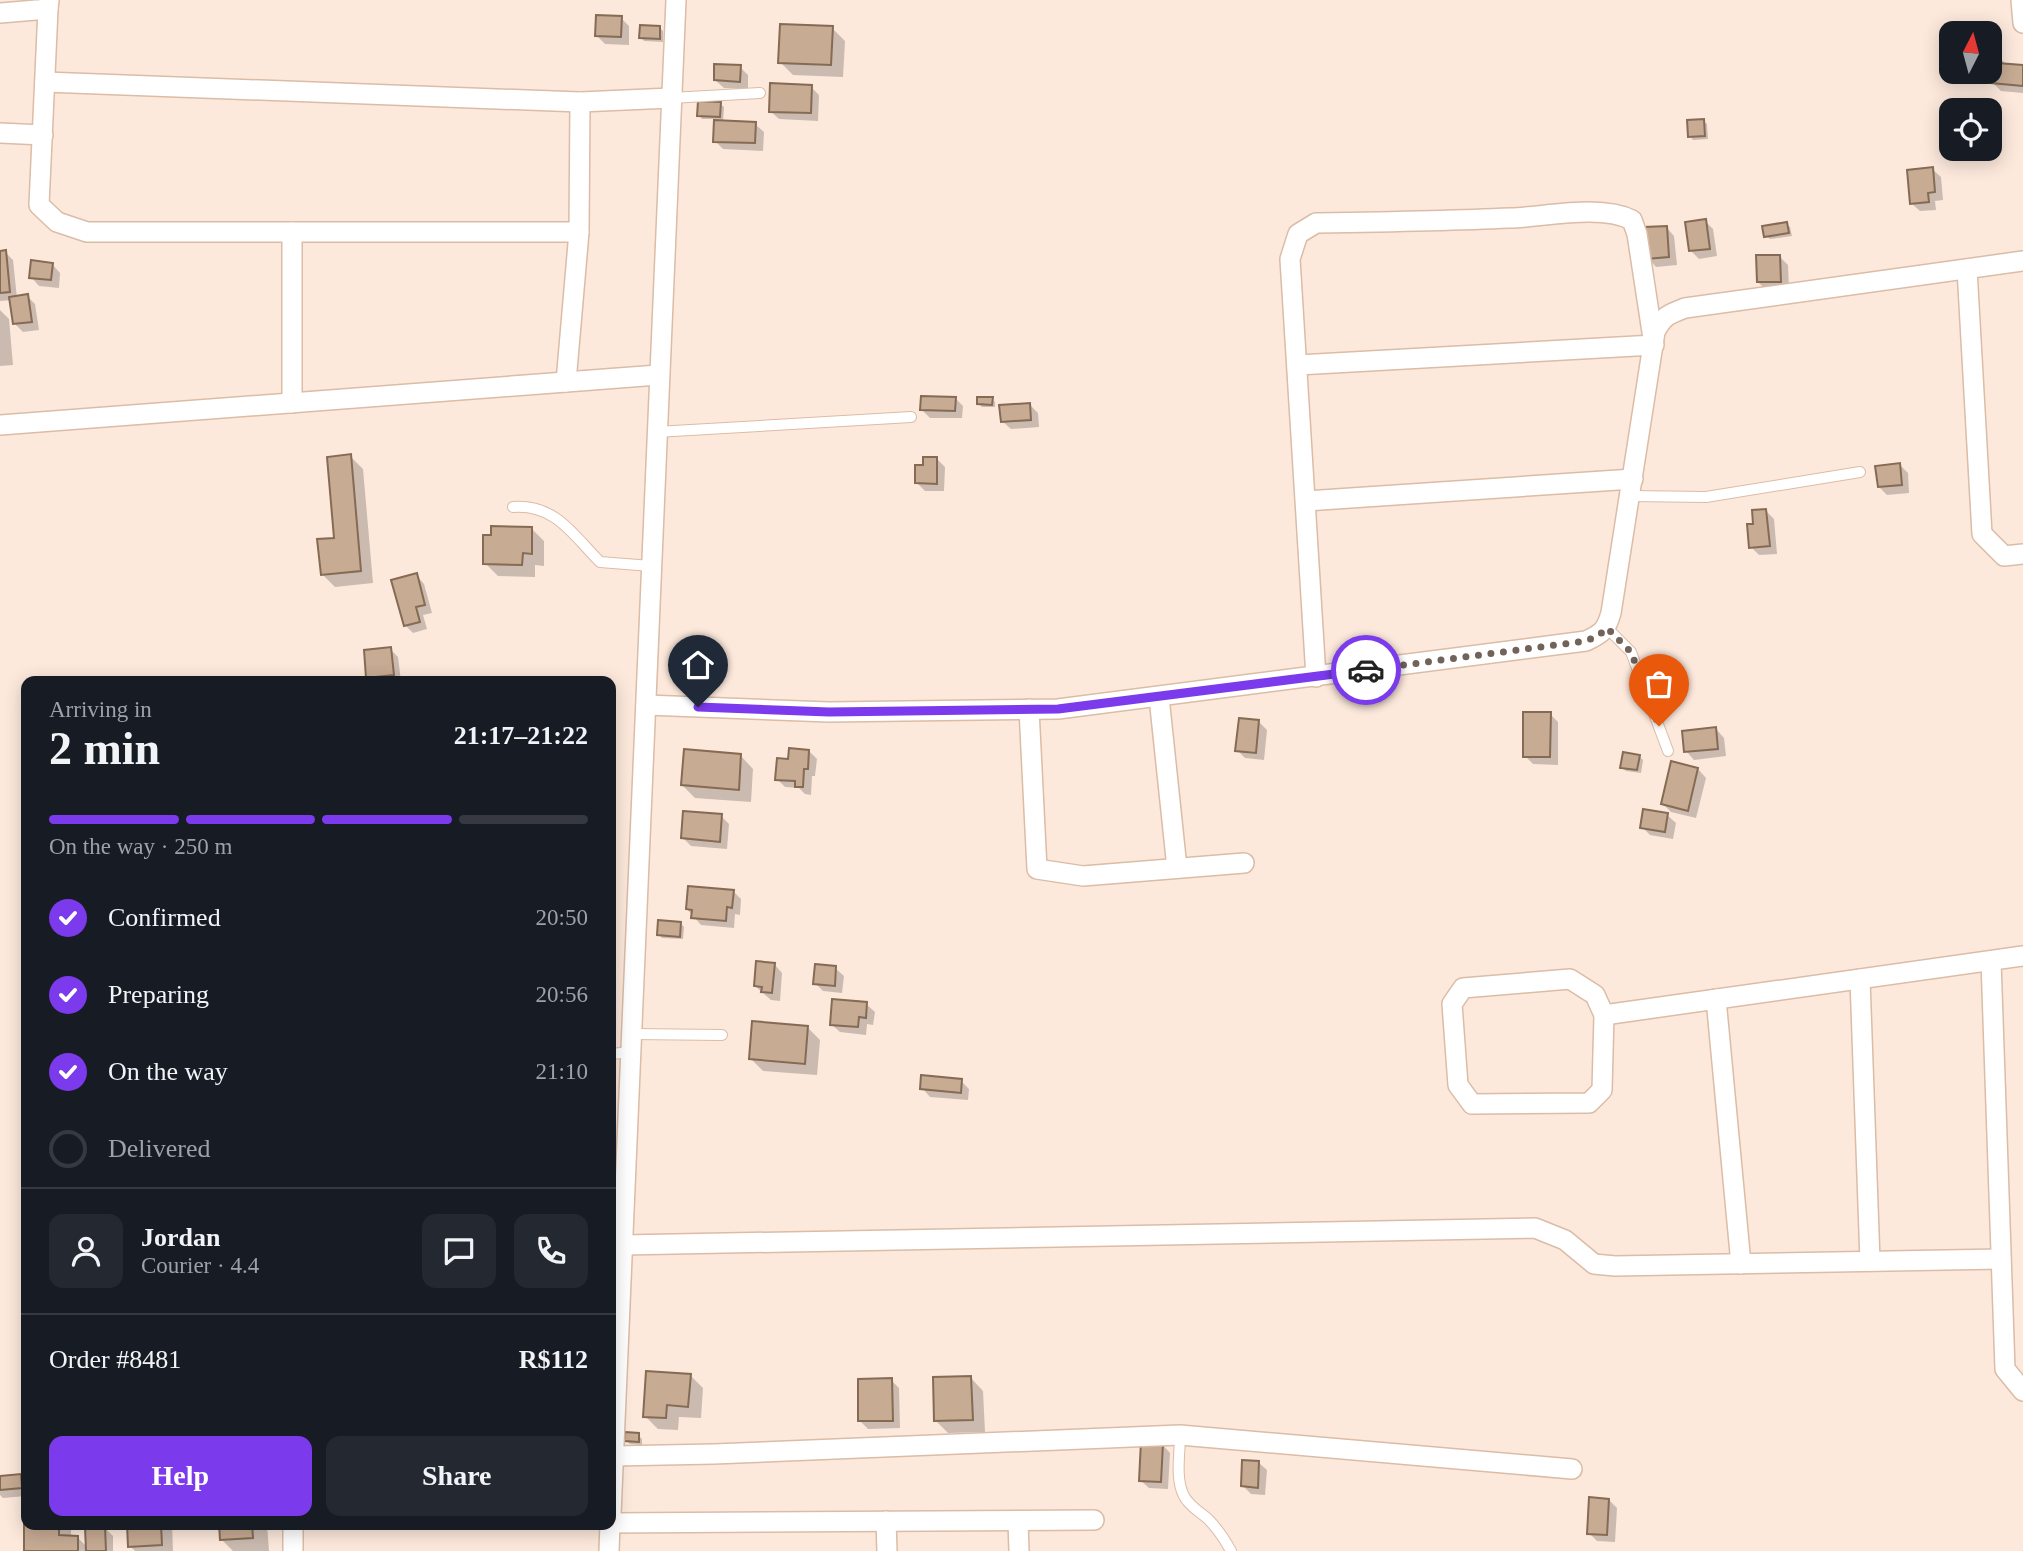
<!DOCTYPE html>
<html lang="en">
<head>
<meta charset="utf-8">
<style>
  :root { --surface:#171b24; --page:#242831; --text:#f1f3f6; --muted:#9ea1a6; --line:#363941; --accent:#7c3aed }
  body { margin:0; font-family:Georgia,serif; background:var(--page); color:var(--text); height:100vh; display:flex; flex-direction:column; font-size:26px; white-space:nowrap }
  * { box-sizing:border-box; margin:0 }
  p { font-size:23px; color:var(--muted) }
  .icon { flex:none; width:38px; height:38px; fill:none; stroke:currentColor; stroke-width:2; stroke-linecap:round; stroke-linejoin:round }
  .map { position:relative; flex:1; overflow:hidden }
  .drawer { position:absolute; left:21px; top:676px; width:595px; height:854px; display:flex; flex-direction:column; background:var(--surface); border-radius:14px; box-shadow:0 4px 18px #0003 }
  .drawer>* { flex:none }
  .needle { width:46px; rotate:6deg }
  .controls { position:absolute; left:1939px; top:21px; display:grid; gap:14px }
  .controls a { display:grid; place-items:center; width:63px; height:63px; border-radius:14px; background:var(--surface); box-shadow:0 4px 18px #0003; font-size:35px }
  .pin { position:absolute; display:grid; place-items:center; width:60px; height:60px; color:#fff; margin:-72px -30px; border-radius:50% 50% 50% 0; rotate:-45deg; box-shadow:0 0 7px #0007 }
  .pin .icon { rotate:45deg }
  .courier { position:absolute; display:grid; place-items:center; width:70px; height:70px; margin:-35px; border:5px solid #7c3aed; border-radius:50%; background:#fff; color:#222; box-shadow:0 2px 9px #0007 }
  .head em { font-style:normal; font-weight:700 }
  .head div { display:flex; flex-direction:column-reverse }
  .head { display:flex; align-items:center; justify-content:space-between; height:119px; padding:0 28px }
  h1 { font-size:46px; font-weight:700; line-height:52px }
  .bar { display:grid; grid-template-columns:repeat(4,1fr); gap:10px 7px; align-content:center; height:84px; padding:0 28px }
  .bar i { height:9px; border-radius:5px; background:var(--line) }
  .bar .selected { background:var(--accent) }
  .bar p { grid-column:span 4 }
  .line { display:flex; align-items:center; gap:18px; padding:0 28px; border-top:2px solid var(--line) }
  .line div { flex:1 }
  .round { display:grid; place-items:center; flex:none; width:74px; height:74px; border-radius:14px; background:var(--page) }
  ol { padding:0 28px; list-style:none }
  li { display:flex; align-items:center; gap:21px; height:77px }
  li p { margin-inline-start:auto }
  li .icon { padding:7px; border-radius:50%; background:var(--accent); color:#fff; stroke-width:4 }
  li:last-child { color:var(--muted) }
  li i { width:38px; height:38px; border:4px solid var(--line); border-radius:50% }
  .button { display:flex; gap:14px; margin-top:auto; padding:14px 28px }
  .button a { flex:1; height:80px; border-radius:14px; background:var(--accent); color:#fff; font-size:28px; font-weight:700; line-height:80px; text-align:center }
  .button a+a { background:var(--page); color:var(--text) }
  .map>svg:first-child { display:block }
  .shadow { fill:#0003 }
  .building { fill:#c7ab93; stroke:#856b54; stroke-width:2 }
  .lines { fill:none; stroke-linecap:round; stroke-linejoin:round }
  .service-casing { stroke:#dbbca6; stroke-width:12 }
  .minor-casing { stroke:#dbbca6; stroke-width:22 }
  .service { stroke:#fff; stroke-width:10 }
  .minor { stroke:#fff; stroke-width:19 }
  .done { stroke:#716359; stroke-width:7; stroke-dasharray:0 12.6 }
  .route { stroke:#7c3aed; stroke-width:9 }
</style>
</head>
<body>
<div class="map">
<svg width="2023" height="1551" viewBox="0 0 2023 1551">
  <rect width="100%" height="100%" fill="#fde9dc"/>
  <g class="shadow">
    <path d="M621,18L629,26V45L605,44L597,36Z"/>
    <path d="M660,28L663,31V42L644,41L641,37Z"/>
    <path d="M832,28L845,41L843,77L793,75L780,62Z"/>
    <path d="M1990,55H1998L2006,65L2023,67V93L2001,91L1993,83L1994,70L1990,66Z"/>
    <path d="M740,67L748,75V89L724,88L715,80Z"/>
    <path d="M811,87L819,95L818,121L779,119L770,111Z"/>
    <path d="M720,104L724,107L723,122L755,124L764,132L763,151L723,149L715,141L716,119H702L699,115Z"/>
    <path d="M1703,121L1707,124L1708,139L1693,140L1690,136Z"/>
    <path d="M1932,169L1941,177L1943,200L1935,201L1936,210L1920,211L1911,203Z"/>
    <path d="M1705,221L1713,229L1717,256L1699,259L1691,251Z"/>
    <path d="M1786,224L1790,227L1792,236L1770,239L1766,236Z"/>
    <path d="M1666,227L1674,236L1677,265L1656,267L1648,258Z"/>
    <path d="M0,252H5L13,260L17,298L27,296L35,304L39,330L23,332L15,324L12,300L0,301Z"/>
    <path d="M1780,257L1788,265L1789,289L1766,290L1758,282Z"/>
    <path d="M52,264L60,273L59,288L39,286L31,277Z"/>
    <path d="M0,310L9,319L13,365L0,366Z"/>
    <path d="M955,398L963,406L962,418H930L922,410Z"/>
    <path d="M992,399L995,402V407H982L978,403Z"/>
    <path d="M1030,405L1038,413L1039,427L1011,429L1002,421Z"/>
    <path d="M350,456L363,469L373,583L335,587L322,574L336,539Z"/>
    <path d="M937,459L945,467L944,491H925L917,483L924,467Z"/>
    <path d="M1900,465L1908,473L1909,493L1887,495L1879,487Z"/>
    <path d="M1766,511L1774,519L1777,554L1759,555L1751,547L1755,525Z"/>
    <path d="M531,528L544,541V566L535,565V577L498,576L485,563Z"/>
    <path d="M416,575L424,584L432,613L423,615L427,629L413,633L405,625Z"/>
    <path d="M390,649L398,657L401,681H372L368,677Z"/>
    <path d="M1550,714L1558,722V765L1533,764L1525,756Z"/>
    <path d="M1259,722L1267,730L1264,760L1245,758L1237,750Z"/>
    <path d="M1716,729L1724,738L1726,756L1694,760L1686,751Z"/>
    <path d="M809,751L817,759L815,776H812L811,795L805,794L799,788L785,787L777,779L789,761Z"/>
    <path d="M741,756L753,769L751,802L695,798L682,785Z"/>
    <path d="M1639,756L1643,760L1641,773L1626,771L1622,768Z"/>
    <path d="M1698,769L1706,778L1696,818L1671,812L1663,804Z"/>
    <path d="M1667,815L1676,823L1673,839L1650,835L1642,827Z"/>
    <path d="M721,816L729,824L727,849L691,846L683,838Z"/>
    <path d="M733,891L741,899L740,915L735,914L734,928L701,925L687,909Z"/>
    <path d="M680,923L684,927L683,939L662,938L659,934Z"/>
    <path d="M774,964L782,973L780,1001L771,1000L755,986Z"/>
    <path d="M835,968L844,976L842,993L823,991L815,983Z"/>
    <path d="M866,1004L875,1012L873,1025L867,1024L866,1035L840,1032L831,1024Z"/>
    <path d="M807,1027L820,1040L817,1075L763,1071L750,1058Z"/>
    <path d="M961,1081L969,1089L968,1100L930,1097L922,1088Z"/>
    <path d="M690,1375L703,1388L701,1418L679,1417L678,1430L658,1429L645,1416Z"/>
    <path d="M971,1378L983,1391L985,1432L948,1433L935,1420Z"/>
    <path d="M891,1380L899,1388L900,1428L868,1429L860,1421Z"/>
    <path d="M638,1435L642,1439V1445L630,1444L626,1440Z"/>
    <path d="M1162,1444L1170,1453L1168,1489L1149,1488L1140,1480Z"/>
    <path d="M1258,1462L1267,1470L1265,1495L1251,1494L1243,1486Z"/>
    <path d="M20,1476L26,1482V1496L3,1498L0,1495V1478Z"/>
    <path d="M1609,1500L1617,1508L1615,1542L1597,1541L1589,1533Z"/>
    <path d="M26,1518V1524H65L71,1530V1537H77L88,1548L105,1528L113,1536V1551H25Z"/>
    <path d="M129,1524H172L173,1551H135L130,1546Z"/>
    <path d="M220,1524H267L269,1551H233L222,1540Z"/>
  </g>
  <g class="building">
    <path d="M596,15L622,16L621,37L595,36Z"/>
    <path d="M780,24L833,26L831,65L778,63Z"/>
    <path d="M640,25L660,26V39L639,38Z"/>
    <path d="M1990,53L1999,54L1998,63L2023,65V86L1991,83L1992,65H1990Z"/>
    <path d="M714,64L741,65L740,82L714,80Z"/>
    <path d="M770,83L812,85L811,113L769,112Z"/>
    <path d="M698,101L721,102L720,117L697,116Z"/>
    <path d="M1704,119L1705,136L1688,137L1687,120Z"/>
    <path d="M714,120L756,122L755,143L713,142Z"/>
    <path d="M1933,167L1935,192L1928,193L1929,202L1910,204L1907,170Z"/>
    <path d="M1706,219L1710,249L1689,251L1685,222Z"/>
    <path d="M1787,222L1789,233L1764,237L1762,226Z"/>
    <path d="M1667,226L1669,257L1646,259L1644,227Z"/>
    <path d="M6,250L10,292L0,293V251Z"/>
    <path d="M1756,255H1780L1781,282H1757Z"/>
    <path d="M31,260L53,263L51,280L29,278Z"/>
    <path d="M28,294L32,322L13,324L9,297Z"/>
    <path d="M921,396L956,397L955,411L920,410Z"/>
    <path d="M977,397H993L992,405L977,404Z"/>
    <path d="M1030,403L1031,420L1001,422L999,405Z"/>
    <path d="M351,454L361,571L321,575L317,539L334,538L327,457Z"/>
    <path d="M923,457H937V484L915,483V465H923Z"/>
    <path d="M1900,463L1902,485L1878,487L1875,466Z"/>
    <path d="M1766,509L1770,546L1749,548L1747,524H1753L1752,510Z"/>
    <path d="M491,526L532,527V554L523,553L522,565L483,564V535H491Z"/>
    <path d="M417,573L425,605L416,607L420,622L404,626L391,580Z"/>
    <path d="M391,647L394,675L366,678L364,650Z"/>
    <path d="M1523,712H1551L1550,757H1523Z"/>
    <path d="M1239,718L1259,720L1256,753L1235,751Z"/>
    <path d="M1716,727L1718,749L1684,752L1682,731Z"/>
    <path d="M789,748L809,750L808,769H804L803,787H795V781L775,780L777,758L788,759Z"/>
    <path d="M684,749L741,754L739,790L681,785Z"/>
    <path d="M1623,752L1640,755L1637,770L1620,768Z"/>
    <path d="M1671,761L1698,768L1688,811L1661,804Z"/>
    <path d="M1643,809L1668,813L1665,832L1640,828Z"/>
    <path d="M683,811L722,814L720,842L681,838Z"/>
    <path d="M688,886L734,890L732,908L727,907L726,921L691,918L692,910L686,909Z"/>
    <path d="M658,920L681,922L680,937L657,935Z"/>
    <path d="M756,961L775,963L772,993L761,992L762,987L754,986Z"/>
    <path d="M815,964L836,966L835,986L813,984Z"/>
    <path d="M832,999L867,1002L866,1018L859,1017L858,1027L830,1025Z"/>
    <path d="M752,1021L808,1026L805,1064L749,1059Z"/>
    <path d="M921,1075L962,1079L961,1093L920,1089Z"/>
    <path d="M646,1371L691,1374L688,1407L667,1405L666,1418L643,1417Z"/>
    <path d="M971,1376L973,1420L934,1421L933,1377Z"/>
    <path d="M892,1378L893,1421H858V1379Z"/>
    <path d="M625,1432L639,1433V1442L624,1441Z"/>
    <path d="M1141,1441L1163,1443L1161,1482L1139,1481Z"/>
    <path d="M1242,1460L1259,1461L1258,1488L1241,1486Z"/>
    <path d="M21,1474L22,1488L0,1490V1476Z"/>
    <path d="M1589,1497L1609,1499L1607,1535L1587,1534Z"/>
    <path d="M24,1516H26V1524H59V1535L78,1536V1551H24Z"/>
    <path d="M127,1524H161L162,1545L128,1547Z"/>
    <path d="M219,1524H252L253,1538L220,1540Z"/>
    <path d="M105,1526L106,1551H86L85,1527Z"/>
  </g>
  <g class="lines">
    <defs>
      <g id="service">
        <path d="M671,98L760,93"/>
        <path d="M656,432L911,417"/>
        <path d="M1631,496L1706,497L1860,472"/>
        <path d="M513,507C556,504 573,535 600,562L651,566"/>
        <path d="M1607,628L1631,652L1668,751"/>
        <path d="M632,1034L722,1035"/>
        <path d="M611,1054L631,1052"/>
        <path d="M1180,1435C1180,1454 1175,1479 1184,1496C1189,1506 1200,1512 1208,1519C1217,1528 1225,1540 1231,1551"/>
      </g>
      <g id="minor">
        <path d="M2021,0L2023,23"/>
        <path d="M48,9L39,205L57,222L87,232H579"/>
        <path d="M0,13L48,9L49,0"/>
        <path d="M45,82L580,102L671,98"/>
        <path d="M0,133L43,135"/>
        <path d="M1967,269L1982,534L2004,556L2023,554"/>
        <path d="M1298,365L1654,345L1637,234L1632,220C1600,204 1545,217 1510,218C1445,221 1380,222 1316,223L1298,234L1290,259L1316,677"/>
        <path d="M566,382L579,232L580,102"/>
        <path d="M292,403V232"/>
        <path d="M0,425L658,375"/>
        <path d="M1306,501L1633,479"/>
        <path d="M1159,697L1177,868"/>
        <path d="M646,705L829,712L1058,709L1586,641C1603,633 1606,630 1611,613L1655,332C1663,316 1669,314 1685,308L2023,261"/>
        <path d="M1029,709L1037,869L1083,876L1244,863"/>
        <path d="M1991,961L2005,1369L2023,1391"/>
        <path d="M1570,979L1595,995L1604,1015L1602,1090L1589,1103L1472,1104L1458,1085L1452,1004L1463,988Z"/>
        <path d="M1860,979L1870,1261"/>
        <path d="M1716,999L1741,1264"/>
        <path d="M1604,1015L2023,956"/>
        <path d="M623,1245L1535,1228L1565,1240L1594,1264L1615,1266L2001,1259"/>
        <path d="M614,1456L714,1454L1180,1435L1572,1469"/>
        <path d="M611,1514L676,0"/>
        <path d="M886,1521L887,1551"/>
        <path d="M1018,1521L1019,1551"/>
        <path d="M611,1523L1094,1520"/>
        <path d="M293,1524V1551"/>
        <path d="M609,1551L610,1524"/>
      </g>
    </defs>
    <use href="#service" class="service-casing"/>
    <use href="#minor" class="minor-casing"/>
    <use href="#service" class="service"/>
    <use href="#minor" class="minor"/>
  </g>
  <g class="lines">
    <path class="done" d="M1366,670L1586,641L1598,636L1607,628L1631,652L1659,726"/>
    <path class="route" d="M698,707L829,712L1058,709L1366,670"/>
  </g>
</svg>
<div class="controls">
<a><svg class="needle" viewBox="-14 -14 28 28"><path d="M0-13l5 13h-10z" fill="#e53935"/><path d="M0 13l5-13h-10z" fill="#9ea1a6"/></svg></a>
<a><svg class="icon" aria-label="locate" viewBox="0 0 24 24"><circle cx="12" cy="12" r="6"/><path d="M12 2v4M12 18v4M2 12h4M18 12h4"/></svg></a>
</div>
<div class="pin" style="left:1659px;top:726px;background:#ea580c"><svg class="icon" aria-label="bag" viewBox="0 0 24 24"><path d="M5 8h14l-1 12H6zM9 8a3 3 0 0 1 6 0"/></svg></div>
<div class="pin" style="left:698px;top:707px;background:#1f2937"><svg class="icon" aria-label="home" viewBox="0 0 24 24"><path d="M3 11l9-7 9 7M6 9v11h12V9"/></svg></div>
<div class="courier" style="left:1366px;top:670px"><svg class="icon" aria-label="car" viewBox="0 0 24 24"><path d="M5 17H2v-5l4-1 3-4h7l3 4 3 1v5h-3M9 17h6M6 11h13"/><circle cx="7" cy="17" r="2"/><circle cx="17" cy="17" r="2"/></svg></div>
<section class="drawer">
<div class="head"><div><h1>2 min</h1><p>Arriving in</p></div><em>21:17–21:22</em></div>
<div class="bar"><i class="selected"></i><i class="selected"></i><i class="selected"></i><i></i><p>On the way · 250 m</p></div>
<ol>
<li><svg class="icon" aria-label="check" viewBox="0 0 24 24"><path d="M5 12l5 5 9-10"/></svg>Confirmed<p>20:50</p></li>
<li><svg class="icon" aria-label="check" viewBox="0 0 24 24"><path d="M5 12l5 5 9-10"/></svg>Preparing<p>20:56</p></li>
<li><svg class="icon" aria-label="check" viewBox="0 0 24 24"><path d="M5 12l5 5 9-10"/></svg>On the way<p>21:10</p></li>
<li><i></i>Delivered</li>
</ol>
<div class="line" style="height:126px"><a class="round"><svg class="icon" aria-label="person" viewBox="0 0 24 24"><circle cx="12" cy="8" r="4"/><path d="M4 21q1-7 8-7t8 7"/></svg></a><div><b>Jordan</b><p>Courier · 4.4</p></div><a class="round"><svg class="icon" aria-label="chat" viewBox="0 0 24 24"><path d="M4 5h16v11H9l-5 4z"/></svg></a><a class="round"><svg class="icon" aria-label="phone" viewBox="0 0 24 24"><path d="M5 4h4l2 5-3 2q2 4 5 5l2-3 5 2v4C11 20 4 13 5 4z"/></svg></a></div>
<div class="line" style="height:91px"><div>Order #8481</div><b>R$112</b></div>
<div class="button"><a>Help</a><a>Share</a></div>
</section>
</div>
</body>
</html>
